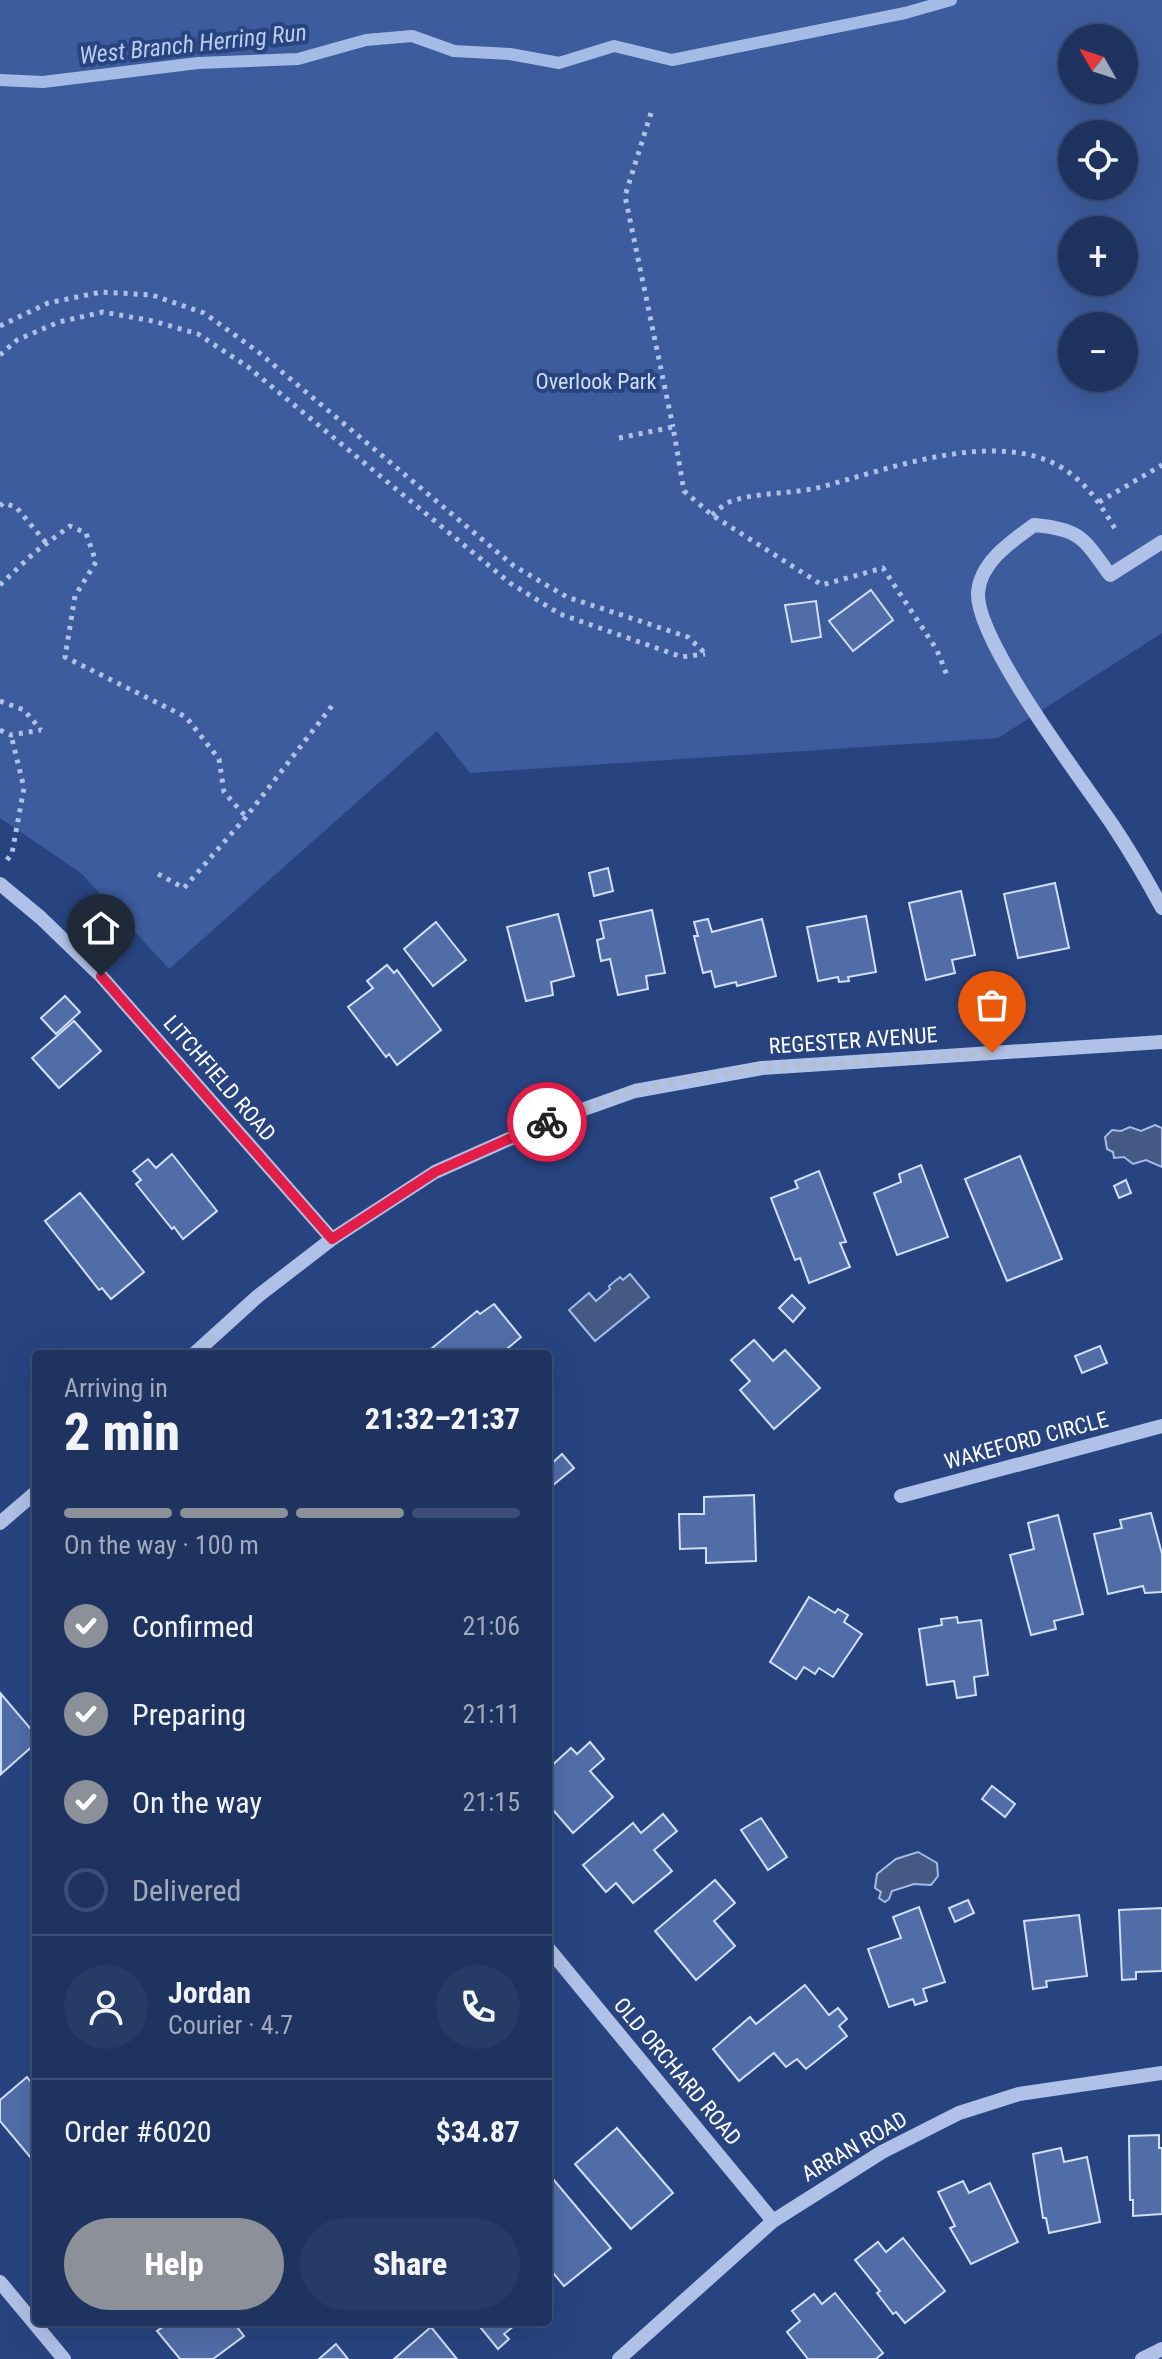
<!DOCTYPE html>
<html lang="en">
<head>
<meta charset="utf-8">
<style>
  :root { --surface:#1e3360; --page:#263b66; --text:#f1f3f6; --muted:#a1aabd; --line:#3c4e75; --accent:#8c9099 }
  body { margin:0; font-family:"Roboto Condensed",sans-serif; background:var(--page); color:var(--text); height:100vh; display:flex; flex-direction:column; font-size:30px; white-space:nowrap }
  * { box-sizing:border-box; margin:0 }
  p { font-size:26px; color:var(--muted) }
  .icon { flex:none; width:44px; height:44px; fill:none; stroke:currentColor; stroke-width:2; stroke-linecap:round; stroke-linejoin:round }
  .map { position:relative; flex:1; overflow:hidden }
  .panel { position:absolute; left:32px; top:1350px; width:520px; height:976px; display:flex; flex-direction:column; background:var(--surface); border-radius:8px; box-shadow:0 8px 32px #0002,0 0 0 2px var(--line) }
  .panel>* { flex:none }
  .needle { width:52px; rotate:309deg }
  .buttons { position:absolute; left:1058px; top:24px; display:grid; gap:16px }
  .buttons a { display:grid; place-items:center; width:80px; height:80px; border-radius:50%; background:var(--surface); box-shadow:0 8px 32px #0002,0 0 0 2px var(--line); font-size:40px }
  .pin { position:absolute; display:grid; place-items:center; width:68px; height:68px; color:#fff; margin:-82px -34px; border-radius:50% 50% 50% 0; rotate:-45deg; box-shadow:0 0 8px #0007 }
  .pin .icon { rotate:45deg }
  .courier { position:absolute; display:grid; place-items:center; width:80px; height:80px; margin:-40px; border:6px solid #e11d48; border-radius:50%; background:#fff; color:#222; box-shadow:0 2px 10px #0007 }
  .headline em { font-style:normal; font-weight:800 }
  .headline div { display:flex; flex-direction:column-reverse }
  .headline { display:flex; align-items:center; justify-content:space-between; height:136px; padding:0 32px }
  h1 { font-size:52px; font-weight:800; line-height:60px }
  .bar { display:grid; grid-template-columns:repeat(4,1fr); gap:12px 8px; align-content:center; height:96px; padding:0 32px }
  .bar i { height:10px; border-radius:6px; background:var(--line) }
  .bar .current { background:var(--accent) }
  .bar p { grid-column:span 4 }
  .line { display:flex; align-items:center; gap:20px; padding:0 32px; border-top:2px solid var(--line) }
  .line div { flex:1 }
  .round { display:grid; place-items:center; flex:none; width:84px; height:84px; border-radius:42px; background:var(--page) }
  ol { padding:0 32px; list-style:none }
  li { display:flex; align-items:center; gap:24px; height:88px }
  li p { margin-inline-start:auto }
  li .icon { padding:8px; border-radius:50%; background:var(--accent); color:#fff; stroke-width:4 }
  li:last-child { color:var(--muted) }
  li i { width:44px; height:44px; border:4px solid var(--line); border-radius:50% }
  .primary-button { display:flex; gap:16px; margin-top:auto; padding:16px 32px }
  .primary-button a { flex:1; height:92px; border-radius:48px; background:var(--accent); color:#fff; font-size:32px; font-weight:800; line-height:92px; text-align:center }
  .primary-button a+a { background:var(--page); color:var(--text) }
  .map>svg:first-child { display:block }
  .green { fill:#3d5c9d; fill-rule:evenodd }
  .water { fill:#455985; stroke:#a4bbe6; stroke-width:2 }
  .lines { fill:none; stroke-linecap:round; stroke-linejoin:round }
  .stream { stroke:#a4bbe6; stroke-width:12 }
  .building { fill:#516da8; stroke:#d2def5; stroke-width:2 }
  .path { stroke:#afc1e6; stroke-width:5; stroke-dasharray:4 6; stroke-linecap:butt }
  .minor { stroke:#afc1e6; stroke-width:14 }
  .done { stroke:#b4bed3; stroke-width:8; stroke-dasharray:0 14.4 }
  .route { stroke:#e11d48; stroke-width:10 }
  .labels { text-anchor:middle; stroke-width:8; stroke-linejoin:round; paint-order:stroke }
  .park-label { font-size:22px; fill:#d2def5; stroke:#284480 }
  .street-label { font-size:22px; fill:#fff; stroke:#284480 }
  .water-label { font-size:24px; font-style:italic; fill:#bbcced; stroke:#284480 }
</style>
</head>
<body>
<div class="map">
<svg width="1162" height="2359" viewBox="0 0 1162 2359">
  <rect width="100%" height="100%" fill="#284480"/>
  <path class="green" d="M0,0H1162V633L998,738L470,773L437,731L169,969L81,873L0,818ZM1072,38H1124V90H1072ZM1072,134H1124V186H1072ZM1072,230H1124V282H1072ZM1072,326H1124V378H1072Z"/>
  <g class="water">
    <path d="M1155,1125L1162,1128V1167L1146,1160L1133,1164L1124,1157L1114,1158L1113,1152L1107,1149L1105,1137L1112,1130L1121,1131L1130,1127L1141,1131Z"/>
    <path d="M630,1274L649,1297L595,1341L569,1310L589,1293L596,1301L610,1289L609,1286L620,1277L623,1280Z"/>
    <path d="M918,1852L937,1863L938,1876L931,1885L914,1884L892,1891L889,1899L885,1902L879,1898L881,1892L875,1888L877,1874L896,1859Z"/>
  </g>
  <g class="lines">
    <path class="stream" d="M0,80L43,82L198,63L298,59L366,40L412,36L454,51L510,54L559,63L614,46L672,60L905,13L951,0"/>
  </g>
  <g class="building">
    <path d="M871,590L893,620L853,651L829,621Z"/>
    <path d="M816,601L821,637L792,642L785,605Z"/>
    <path d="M608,868L613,891L594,896L589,873Z"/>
    <path d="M1055,883L1069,948L1018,958L1004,894Z"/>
    <path d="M961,891L975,955L952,960L955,973L926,980L909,903Z"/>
    <path d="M652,910L665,973L646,976L648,989L618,995L610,959L601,961L597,940L604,938L600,921Z"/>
    <path d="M558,914L574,976L551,982L553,995L526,1001L507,927Z"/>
    <path d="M866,916L876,972L848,977L849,981L839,982L838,977L818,981L807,927Z"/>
    <path d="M708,919L712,932L762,919L776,976L737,986L736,982L715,987L711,971L703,973L694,936H698L694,922Z"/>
    <path d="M436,922L466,960L433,986L404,949Z"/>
    <path d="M387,965L394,973L397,970L441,1030L397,1065L389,1054L386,1057L348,1007L373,988L367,981Z"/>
    <path d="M65,996L80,1012L56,1034L41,1018Z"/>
    <path d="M74,1021L101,1051L59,1088L32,1058Z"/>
    <path d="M172,1154L217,1211L183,1239L174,1227L172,1229L136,1184L141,1180L133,1171L148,1159L156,1168Z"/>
    <path d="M1020,1156L1062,1259L1007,1281L965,1179Z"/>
    <path d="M921,1165L948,1237L897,1255L874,1193L901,1182L899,1174Z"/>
    <path d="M819,1171L846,1242L840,1243L850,1267L809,1283L800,1258L795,1260L771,1198L798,1188L795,1181Z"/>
    <path d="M1126,1180L1131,1193L1119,1198L1114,1186Z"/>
    <path d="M80,1193L144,1272L111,1299L102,1288L99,1290L45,1221Z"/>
    <path d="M792,1295L805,1308L793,1322L779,1308Z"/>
    <path d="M494,1304L521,1337L508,1348L510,1351L507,1354L426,1353L477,1311L480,1314Z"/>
    <path d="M754,1340L773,1361L785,1350L820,1388L774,1429L740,1390L750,1381L731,1360Z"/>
    <path d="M1100,1346L1107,1363L1082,1373L1075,1356Z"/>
    <path d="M562,1454L574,1468L553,1485L548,1479V1467Z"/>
    <path d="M754,1495L756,1561L706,1563V1548L680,1549L679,1514H704V1497Z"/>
    <path d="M1151,1513L1162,1554V1592L1145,1593L1143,1586L1108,1594L1094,1534L1122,1528L1120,1520Z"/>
    <path d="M1058,1515L1083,1614L1054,1621L1056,1629L1031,1635L1010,1555L1034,1549L1028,1523Z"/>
    <path d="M809,1597L835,1613L838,1609L848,1615L844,1622L862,1634L833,1677L819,1668L815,1674L804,1667L796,1679L770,1662Z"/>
    <path d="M957,1617L958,1623L981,1620L988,1675L974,1677L976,1695L957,1698L954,1681L927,1685L919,1629L942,1625L941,1619Z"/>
    <path d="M1,1694L36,1735V1743L1,1774Z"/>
    <path d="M590,1742L604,1759L590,1771L613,1797L573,1833L554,1811L548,1817V1769L571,1748L577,1754Z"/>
    <path d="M992,1786L1015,1804L1005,1817L982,1799Z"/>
    <path d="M663,1814L677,1831L654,1850L672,1871L633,1903L616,1883L606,1892L583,1865L633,1823L641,1833Z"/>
    <path d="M761,1818L787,1857L768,1870L741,1830Z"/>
    <path d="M715,1880L735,1903L714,1921L735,1946L696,1980L655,1931Z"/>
    <path d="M968,1900L974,1913L955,1922L949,1908Z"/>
    <path d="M919,1907L945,1982L923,1989L927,2001L915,2005L913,1999L889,2007L868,1949L901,1938L893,1917Z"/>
    <path d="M1162,1908V1971L1136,1972V1979L1122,1980L1119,1910Z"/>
    <path d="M1079,1915L1087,1976L1046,1981L1047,1987L1033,1989L1024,1921Z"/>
    <path d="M805,1985L829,2015L838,2008L847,2019L839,2026L847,2036L806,2069L797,2059L786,2067L774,2053L739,2081L713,2049L750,2017L756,2024Z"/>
    <path d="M27,2077L34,2086L36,2084V2154L31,2158L0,2121V2100Z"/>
    <path d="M617,2128L673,2193L631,2229L575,2164Z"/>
    <path d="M1159,2135V2148H1162V2214L1133,2216V2200H1130L1129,2136Z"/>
    <path d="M1061,2148L1064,2162L1087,2157L1100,2222L1049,2233L1046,2218H1043L1033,2154Z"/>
    <path d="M548,2173L611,2248L564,2286L548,2267Z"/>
    <path d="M963,2181L969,2193L990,2183L1018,2242L971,2264L950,2228L955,2226L938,2192Z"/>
    <path d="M903,2238L945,2291L905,2323L896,2312L893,2314L877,2293L880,2291L855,2260L878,2242L886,2252Z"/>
    <path d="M835,2293L883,2353L876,2359H808L787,2332L800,2321L792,2311L814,2294L822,2304Z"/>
    <path d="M165,2322H233L244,2336L213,2359H180L157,2331L167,2324Z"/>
    <path d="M476,2322H519L504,2334L509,2339L498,2349Z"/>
    <path d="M431,2327L457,2359H394Z"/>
    <path d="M336,2344L348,2359H319Z"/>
  </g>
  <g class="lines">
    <g class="path">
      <path d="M651,113L625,196L673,427"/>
      <path d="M0,326L48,303L101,292L152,295L204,313L257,351L514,566L567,597L688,637L706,654"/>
      <path d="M0,355L17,340L59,322L103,312L153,321L198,334L248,367L510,583L560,614L682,657L705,654"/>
      <path d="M619,438L673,427L684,491L712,515L822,585L883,568L937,650L948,678"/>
      <path d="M1099,502L1162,465"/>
      <path d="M0,506L3,503L16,507L47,544"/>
      <path d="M712,515C718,510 725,503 732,501C759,492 790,494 817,488C891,469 1011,421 1076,478C1094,493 1105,512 1117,532"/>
      <path d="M0,585L35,552L70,526L86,533L96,562L75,596L65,657L186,717L219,759L224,792L246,817"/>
      <path d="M0,701L24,710L41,730"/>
      <path d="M0,730L11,735L41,730"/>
      <path d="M7,860L12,853L24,788L11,735"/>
      <path d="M158,874L184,888L246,817L335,702"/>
    </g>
    <g class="minor">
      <path d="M1162,542L1110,575C1084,539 1081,529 1034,525C1012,541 980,562 978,593C976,641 1082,780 1112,824C1130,851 1147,880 1162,908"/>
      <path d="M0,884L41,918L101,976L332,1239"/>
      <path d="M194,1354L258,1296L332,1239L435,1172L545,1123L635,1091L762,1068L1162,1042"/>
      <path d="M901,1496L1162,1426"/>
      <path d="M0,1523L36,1492"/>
      <path d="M548,1948L773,2221"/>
      <path d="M0,2282L64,2359"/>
      <path d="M619,2359L773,2221L882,2152L959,2113L1019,2094L1162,2073"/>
      <path d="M1142,2359L1162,2349"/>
    </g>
  </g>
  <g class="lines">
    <path class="done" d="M547,1122L635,1091L697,1077L762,1068L992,1053"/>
    <path class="route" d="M101,976L332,1239L435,1172L547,1122"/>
  </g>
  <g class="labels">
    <g class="park-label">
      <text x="596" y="389">Overlook Park</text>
    </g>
    <g class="street-label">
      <text transform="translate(853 1040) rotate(-4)" y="8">REGESTER AVENUE</text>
      <text transform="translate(220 1078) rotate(49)" y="8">LITCHFIELD ROAD</text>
      <text transform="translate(1026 1440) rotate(-15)" y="8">WAKEFORD CIRCLE</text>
      <text transform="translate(678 2071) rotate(50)" y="8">OLD ORCHARD ROAD</text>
      <text transform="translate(854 2146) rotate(-30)" y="8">ARRAN ROAD</text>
    </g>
    <g class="water-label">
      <text transform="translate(193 44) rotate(-6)" y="8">West Branch Herring Run</text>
    </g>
  </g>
</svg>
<div class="buttons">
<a><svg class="needle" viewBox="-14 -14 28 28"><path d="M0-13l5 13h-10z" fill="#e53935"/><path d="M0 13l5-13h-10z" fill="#a1aabd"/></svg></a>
<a><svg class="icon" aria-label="locate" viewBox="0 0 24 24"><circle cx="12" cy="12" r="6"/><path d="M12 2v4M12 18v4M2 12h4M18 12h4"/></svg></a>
<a>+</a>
<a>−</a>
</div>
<div class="pin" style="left:992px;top:1053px;background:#ea580c"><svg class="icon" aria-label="bag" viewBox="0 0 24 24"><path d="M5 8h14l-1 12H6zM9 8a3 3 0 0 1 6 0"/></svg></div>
<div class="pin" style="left:101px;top:976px;background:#1f2937"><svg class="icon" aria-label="home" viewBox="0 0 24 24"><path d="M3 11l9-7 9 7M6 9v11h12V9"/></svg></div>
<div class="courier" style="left:547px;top:1122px"><svg class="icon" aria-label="bike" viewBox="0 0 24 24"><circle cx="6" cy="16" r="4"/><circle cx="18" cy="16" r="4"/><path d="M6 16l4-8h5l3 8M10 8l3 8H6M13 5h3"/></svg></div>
<section class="panel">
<div class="headline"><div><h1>2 min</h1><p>Arriving in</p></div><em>21:32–21:37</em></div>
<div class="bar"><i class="current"></i><i class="current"></i><i class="current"></i><i></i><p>On the way · 100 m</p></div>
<ol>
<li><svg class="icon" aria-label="check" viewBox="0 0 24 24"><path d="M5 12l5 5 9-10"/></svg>Confirmed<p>21:06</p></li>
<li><svg class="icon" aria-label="check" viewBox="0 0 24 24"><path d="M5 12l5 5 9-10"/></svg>Preparing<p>21:11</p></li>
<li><svg class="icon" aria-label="check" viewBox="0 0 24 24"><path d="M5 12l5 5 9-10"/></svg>On the way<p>21:15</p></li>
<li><i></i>Delivered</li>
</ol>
<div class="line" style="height:144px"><a class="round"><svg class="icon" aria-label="person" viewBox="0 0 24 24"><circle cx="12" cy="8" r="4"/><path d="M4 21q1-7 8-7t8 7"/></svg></a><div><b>Jordan</b><p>Courier · 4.7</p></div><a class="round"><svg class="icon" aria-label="phone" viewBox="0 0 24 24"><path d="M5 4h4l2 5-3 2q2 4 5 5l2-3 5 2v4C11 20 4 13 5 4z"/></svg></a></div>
<div class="line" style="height:104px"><div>Order #6020</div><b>$34.87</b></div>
<div class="primary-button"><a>Help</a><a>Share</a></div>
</section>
</div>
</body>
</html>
